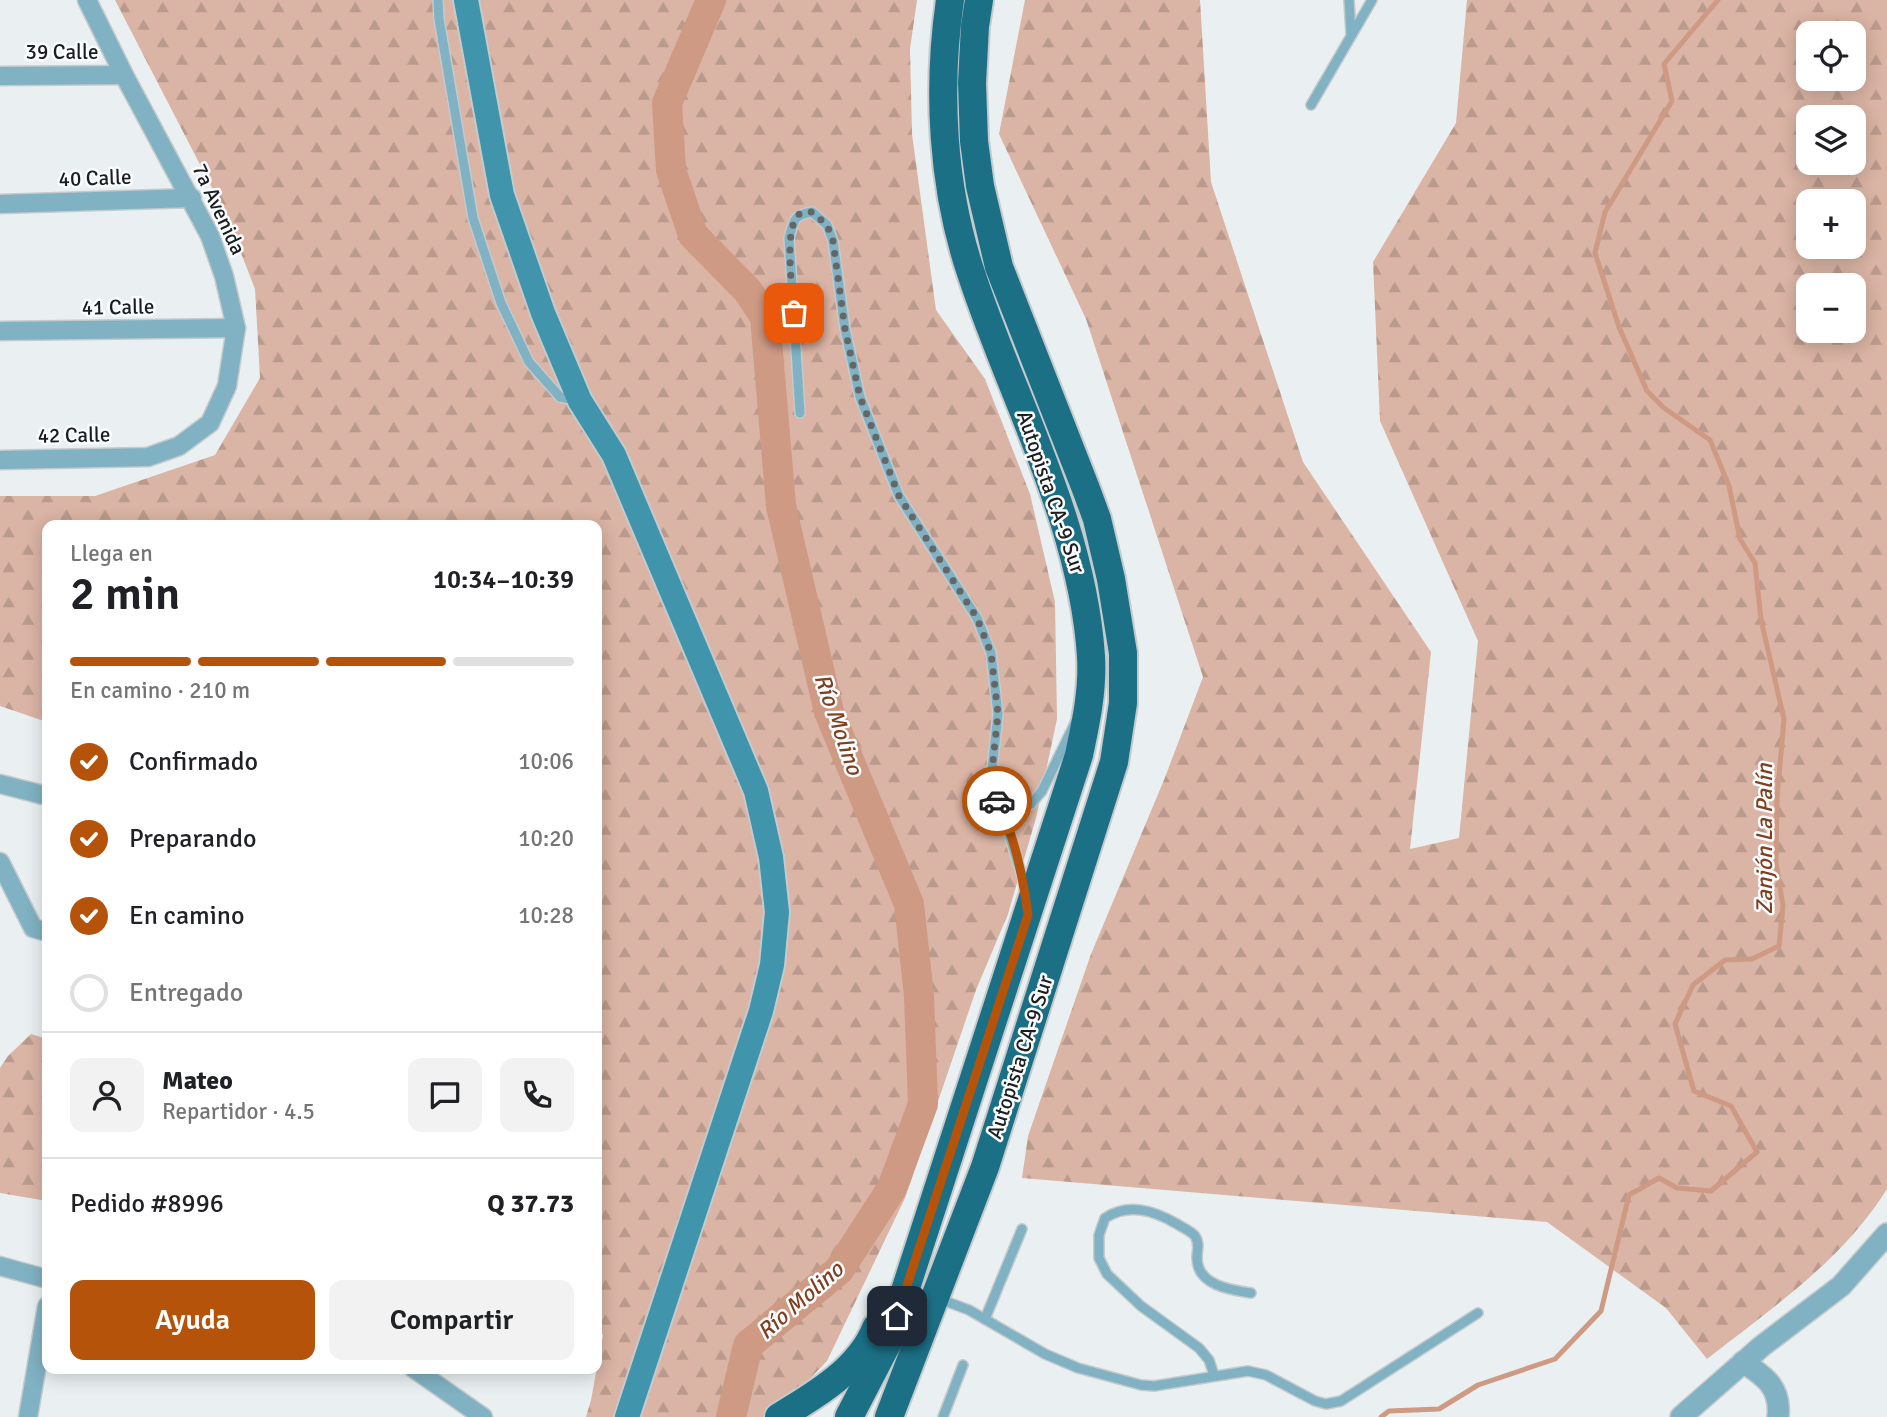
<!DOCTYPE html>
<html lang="es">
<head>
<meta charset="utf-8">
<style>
  :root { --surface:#fff; --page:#f2f2f2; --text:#202124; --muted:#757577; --line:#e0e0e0; --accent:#b45309 }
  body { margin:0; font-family:Signika,sans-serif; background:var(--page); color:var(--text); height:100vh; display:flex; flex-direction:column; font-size:26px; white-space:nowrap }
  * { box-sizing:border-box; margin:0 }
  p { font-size:23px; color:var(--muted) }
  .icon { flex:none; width:38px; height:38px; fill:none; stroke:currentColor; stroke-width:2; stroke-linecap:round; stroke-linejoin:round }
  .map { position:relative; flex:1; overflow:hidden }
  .sheet { position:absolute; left:42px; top:520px; width:560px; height:854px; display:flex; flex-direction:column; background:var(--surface); border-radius:14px; box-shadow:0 4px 18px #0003 }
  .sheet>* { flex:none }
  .controls { position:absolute; left:1796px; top:21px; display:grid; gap:14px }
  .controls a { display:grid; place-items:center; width:70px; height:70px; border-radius:14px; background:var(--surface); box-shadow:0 4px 18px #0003; font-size:35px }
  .pin { position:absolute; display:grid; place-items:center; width:60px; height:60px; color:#fff; margin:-30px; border-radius:14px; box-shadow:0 4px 10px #0006 }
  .courier { position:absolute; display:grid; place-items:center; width:70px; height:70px; margin:-35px; border:5px solid #b45309; border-radius:50%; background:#fff; color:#222; box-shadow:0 2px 9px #0007 }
  .head em { font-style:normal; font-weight:600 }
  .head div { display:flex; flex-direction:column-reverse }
  .head { display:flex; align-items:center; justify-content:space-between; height:119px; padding:0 28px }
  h1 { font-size:46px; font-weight:600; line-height:52px }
  .bar { display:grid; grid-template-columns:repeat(4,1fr); gap:10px 7px; align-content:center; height:84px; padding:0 28px }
  .bar i { height:9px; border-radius:5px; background:var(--line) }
  .bar .on { background:var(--accent) }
  .bar p { grid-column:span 4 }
  .line { display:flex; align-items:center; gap:18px; padding:0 28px; border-top:2px solid var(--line) }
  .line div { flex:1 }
  .round { display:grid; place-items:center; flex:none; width:74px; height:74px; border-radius:14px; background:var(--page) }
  ol { padding:0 28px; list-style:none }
  li { display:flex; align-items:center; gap:21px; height:77px }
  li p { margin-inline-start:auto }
  li .icon { padding:7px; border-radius:50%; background:var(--accent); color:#fff; stroke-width:4 }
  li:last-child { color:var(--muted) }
  li i { width:38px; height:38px; border:4px solid var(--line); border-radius:50% }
  .primary-button { display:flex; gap:14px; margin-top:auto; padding:14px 28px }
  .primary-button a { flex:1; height:80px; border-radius:14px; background:var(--accent); color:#fff; font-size:28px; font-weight:600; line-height:80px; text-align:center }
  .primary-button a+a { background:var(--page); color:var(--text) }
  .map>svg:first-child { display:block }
  .forest { fill:url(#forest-firs); fill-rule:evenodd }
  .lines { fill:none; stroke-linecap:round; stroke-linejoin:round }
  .stream { stroke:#ce9a84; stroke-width:5 }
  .river { stroke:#ce9a84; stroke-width:30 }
  .service-casing { stroke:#c5cacc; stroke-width:12 }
  .minor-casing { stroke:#c5cacc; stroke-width:21 }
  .tertiary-casing { stroke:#c5cacc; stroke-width:24 }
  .secondary-casing { stroke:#c5cacc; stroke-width:28 }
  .trunk-casing { stroke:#c5cacc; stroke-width:32 }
  .service { stroke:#80b2c3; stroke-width:9 }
  .minor { stroke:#80b2c3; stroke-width:18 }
  .tertiary { stroke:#80b2c3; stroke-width:21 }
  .secondary { stroke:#4094ac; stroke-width:24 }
  .trunk { stroke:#1c7086; stroke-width:28 }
  .done { stroke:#636768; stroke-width:7; stroke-dasharray:0 12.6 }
  .route { stroke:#b45309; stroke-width:9 }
  .labels { text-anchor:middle; stroke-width:5; stroke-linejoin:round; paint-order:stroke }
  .street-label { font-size:21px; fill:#1b1d1e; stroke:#fafdfe }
  .water-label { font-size:23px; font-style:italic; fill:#7f3f20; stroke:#fafdfe }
</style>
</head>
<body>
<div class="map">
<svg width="1887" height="1417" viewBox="0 0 1887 1417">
  <defs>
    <pattern id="forest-firs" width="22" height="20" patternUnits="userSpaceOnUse" patternTransform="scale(1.75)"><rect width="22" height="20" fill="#dab4a4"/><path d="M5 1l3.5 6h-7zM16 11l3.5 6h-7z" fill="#ba9a8d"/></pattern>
  </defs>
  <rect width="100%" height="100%" fill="#eaf0f2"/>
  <g class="forest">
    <path d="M115,0H917L910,49L912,134L936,310L985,379L1030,494L1055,602L1057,719L1036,818L1008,914L976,990L905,1198L827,1361L773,1417H586L591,1400L603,1335L597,1328V525H47V722L0,706V496H95L215,455L260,378L255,289L227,217Z"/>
    <path d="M1025,0H1200L1211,182L1303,462L1431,652L1410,849L1459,838L1478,641L1380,421L1373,262L1456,123L1467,0H1887V1189C1842,1261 1773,1307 1707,1359L1666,1308L1547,1222L1022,1178L1028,1136L1091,954L1164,780L1203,677L1086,319L999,134ZM1808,33H1853V79H1808ZM1808,117H1853V163H1808ZM1853,201V247H1808V201ZM1808,285H1853V331H1808Z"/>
    <path d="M31,1034L47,1039V1201L0,1193V1068L8,1056Z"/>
  </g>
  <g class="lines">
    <path class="stream" d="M1381,1417L1389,1411L1439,1409L1478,1385L1555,1359L1601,1311L1629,1195L1659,1178L1677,1188L1711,1191L1757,1152L1731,1106L1694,1091L1675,1024L1693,985L1725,960L1752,959L1779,946L1783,906L1776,863L1777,798L1784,719L1761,620L1755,563L1740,539L1729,486L1710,440L1664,408L1647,391L1619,327L1595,253L1605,212L1672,101L1664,64L1718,0"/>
    <path class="river" d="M711,0L667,103L671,170L693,235L748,291L765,317L781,506L829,712L909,904L919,996L923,1104L892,1188L839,1270L748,1345L731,1417"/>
    <defs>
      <g id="service">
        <path d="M438,0L439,19L473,218L501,303L529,362L560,397L575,400"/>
        <path d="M1349,0L1351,34"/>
        <path d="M1311,105L1372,0"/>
        <path d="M800,413L789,238C794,221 793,215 812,212L827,225L833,241L845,329L860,397L899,496L977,618L991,653L998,714L991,779L994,797L1002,812L1031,804L1042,791L1076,721"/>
        <path d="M1002,812L1023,879L1025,891"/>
        <path d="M937,1298L969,1310L1045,1354L1078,1368L1141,1385L1154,1386L1248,1371L1266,1375L1315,1401L1326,1404L1341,1401L1478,1313"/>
        <path d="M985,1319L1022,1229"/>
        <path d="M1214,1375L1209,1360L1199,1348L1141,1306L1107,1274L1099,1258V1235L1105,1218C1129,1203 1153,1210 1177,1224C1183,1228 1191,1231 1195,1236C1200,1243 1197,1250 1197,1258C1197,1285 1230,1290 1251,1293"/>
        <path d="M943,1417L963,1365"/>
      </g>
      <g id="minor">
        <path d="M0,76L124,75"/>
        <path d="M0,204L192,198"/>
        <path d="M0,331L236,328"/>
        <path d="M0,460L148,457L179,446L210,423L227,386L236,328L224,276L210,236L124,75L87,0"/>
        <path d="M0,784L47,796"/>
        <path d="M0,862L33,928L47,932"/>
        <path d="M0,1266L47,1279"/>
        <path d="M413,1368L483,1417"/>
        <path d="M28,1417L47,1306"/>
      </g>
      <g id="tertiary">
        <path d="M1743,1362C1766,1377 1781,1388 1778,1417"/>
        <path d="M1681,1417L1762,1346L1841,1286L1887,1234"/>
      </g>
      <path id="secondary" d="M466,0L502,195L543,313L580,401L614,455L756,791L771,857L777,912L772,965L761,1011L627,1417"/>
      <g id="trunk">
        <path d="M779,1417C816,1395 860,1369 876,1328"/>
        <path d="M849,1417L889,1340L1079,755C1086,722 1093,690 1091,656C1082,521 1012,399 971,273C942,187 937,89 950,0"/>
        <path d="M889,1417L985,1167L1114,762L1123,703V653L1111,579L1097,519L1086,489L999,267L980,186L974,141L972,83L975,26L979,0"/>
      </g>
    </defs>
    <use href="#service" class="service-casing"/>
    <use href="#minor" class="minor-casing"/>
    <use href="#tertiary" class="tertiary-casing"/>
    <use href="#secondary" class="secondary-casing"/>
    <use href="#trunk" class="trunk-casing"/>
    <use href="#service" class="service"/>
    <use href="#minor" class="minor"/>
    <use href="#tertiary" class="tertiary"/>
    <use href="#secondary" class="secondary"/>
    <use href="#trunk" class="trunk"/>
  </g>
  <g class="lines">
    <path class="done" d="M794,313C793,294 782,223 801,213C804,212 808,212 812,212L827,225L833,241L845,329L860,397L899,496L977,618L991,653L998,714L991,779L997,801"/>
    <path class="route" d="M897,1316L1028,915C1023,876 1015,836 997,801"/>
  </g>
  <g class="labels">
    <g class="street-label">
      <text x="62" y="59">39 Calle</text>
      <text transform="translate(95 178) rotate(-2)" y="7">40 Calle</text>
      <text transform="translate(219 209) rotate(65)" y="7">7a Avenida</text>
      <text transform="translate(118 307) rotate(-1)" y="7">41 Calle</text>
      <text transform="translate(74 435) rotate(-1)" y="7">42 Calle</text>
      <text transform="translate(1051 492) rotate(71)" y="7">Autopista CA-9 Sur</text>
      <text transform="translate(1020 1057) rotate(-72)" y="7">Autopista CA-9 Sur</text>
    </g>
    <g class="water-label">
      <text transform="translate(839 724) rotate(71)" y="8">Río Molino</text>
      <text transform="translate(1764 839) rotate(-90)" y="8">Zanjón La Palín</text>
      <text transform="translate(800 1300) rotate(-41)" y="8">Río Molino</text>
    </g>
  </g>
</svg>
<div class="controls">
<a><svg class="icon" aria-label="locate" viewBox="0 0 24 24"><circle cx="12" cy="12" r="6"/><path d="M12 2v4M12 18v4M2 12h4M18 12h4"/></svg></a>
<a><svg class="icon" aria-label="layers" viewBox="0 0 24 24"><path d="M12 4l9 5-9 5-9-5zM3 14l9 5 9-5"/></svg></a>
<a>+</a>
<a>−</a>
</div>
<div class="pin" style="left:794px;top:313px;background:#ea580c"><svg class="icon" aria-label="bag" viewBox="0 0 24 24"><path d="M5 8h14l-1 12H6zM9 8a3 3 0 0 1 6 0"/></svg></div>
<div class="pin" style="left:897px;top:1316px;background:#1f2937"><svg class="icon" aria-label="home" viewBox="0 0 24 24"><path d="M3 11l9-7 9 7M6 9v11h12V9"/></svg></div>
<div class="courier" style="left:997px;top:801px"><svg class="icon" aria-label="car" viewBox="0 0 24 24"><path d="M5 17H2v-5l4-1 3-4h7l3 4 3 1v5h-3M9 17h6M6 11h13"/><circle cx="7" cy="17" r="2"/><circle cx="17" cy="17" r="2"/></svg></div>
<section class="sheet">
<div class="head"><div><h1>2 min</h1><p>Llega en</p></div><em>10:34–10:39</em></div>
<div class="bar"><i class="on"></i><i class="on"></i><i class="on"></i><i></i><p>En camino · 210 m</p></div>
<ol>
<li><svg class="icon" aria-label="check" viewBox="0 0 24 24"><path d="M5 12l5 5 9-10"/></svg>Confirmado<p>10:06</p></li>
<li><svg class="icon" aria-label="check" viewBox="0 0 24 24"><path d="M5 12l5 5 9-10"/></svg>Preparando<p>10:20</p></li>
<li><svg class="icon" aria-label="check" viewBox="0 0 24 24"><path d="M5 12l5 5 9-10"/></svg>En camino<p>10:28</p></li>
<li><i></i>Entregado</li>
</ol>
<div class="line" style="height:126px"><a class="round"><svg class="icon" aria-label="person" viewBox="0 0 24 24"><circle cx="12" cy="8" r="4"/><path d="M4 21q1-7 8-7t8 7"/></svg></a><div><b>Mateo</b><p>Repartidor · 4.5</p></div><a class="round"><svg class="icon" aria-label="chat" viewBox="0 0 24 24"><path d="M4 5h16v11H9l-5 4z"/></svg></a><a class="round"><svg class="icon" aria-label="phone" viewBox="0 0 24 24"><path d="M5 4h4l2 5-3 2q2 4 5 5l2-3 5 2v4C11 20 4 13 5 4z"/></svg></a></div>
<div class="line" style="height:91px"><div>Pedido #8996</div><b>Q 37.73</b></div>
<div class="primary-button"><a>Ayuda</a><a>Compartir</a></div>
</section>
</div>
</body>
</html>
